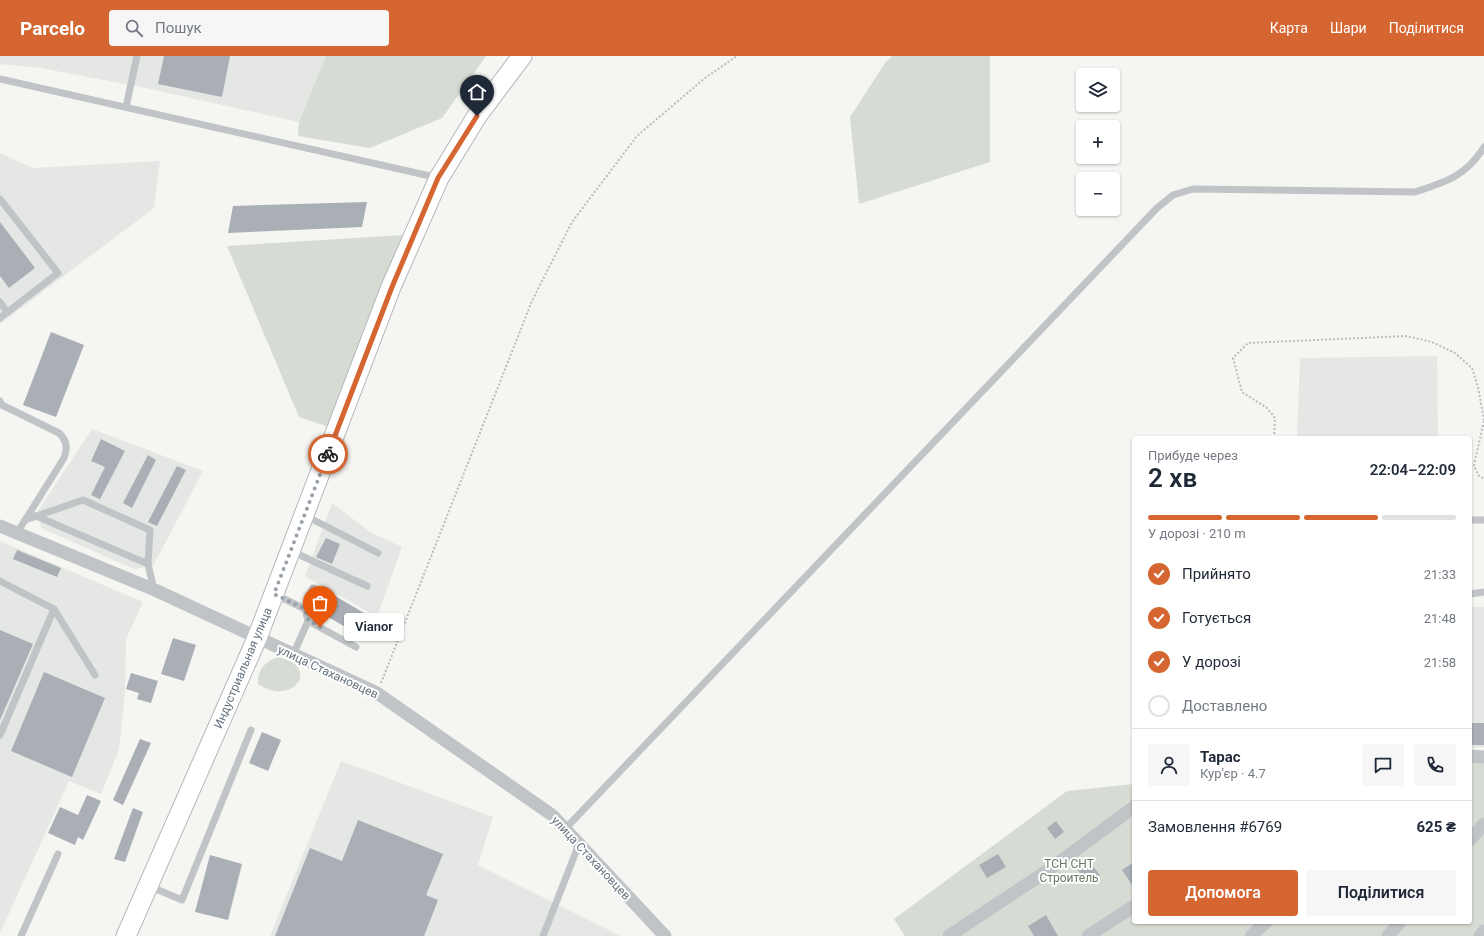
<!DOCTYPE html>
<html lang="uk">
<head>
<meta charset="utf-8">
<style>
  :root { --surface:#fff; --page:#f6f6f7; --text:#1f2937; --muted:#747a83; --line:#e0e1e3; --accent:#d66631 }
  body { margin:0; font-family:Roboto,sans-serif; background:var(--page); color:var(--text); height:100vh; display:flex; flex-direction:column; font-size:15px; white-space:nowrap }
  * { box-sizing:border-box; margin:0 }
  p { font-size:13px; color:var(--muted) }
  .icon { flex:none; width:22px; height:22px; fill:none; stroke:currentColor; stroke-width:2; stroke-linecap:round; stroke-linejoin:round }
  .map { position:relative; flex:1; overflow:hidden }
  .details { position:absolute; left:1132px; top:380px; width:340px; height:488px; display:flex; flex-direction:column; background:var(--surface); border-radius:4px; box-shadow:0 1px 3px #0004 }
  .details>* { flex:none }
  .fabs { position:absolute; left:1076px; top:12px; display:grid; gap:8px }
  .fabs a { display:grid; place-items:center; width:44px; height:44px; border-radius:4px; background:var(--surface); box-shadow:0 1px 3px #0004; font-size:20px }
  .pin { position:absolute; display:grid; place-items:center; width:34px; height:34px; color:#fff; margin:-41px -17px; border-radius:50% 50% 50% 0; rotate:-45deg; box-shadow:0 0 4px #0007 }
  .pin .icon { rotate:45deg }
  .courier { position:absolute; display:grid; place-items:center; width:40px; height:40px; margin:-20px; border:3px solid #d66631; border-radius:50%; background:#fff; color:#222; box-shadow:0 1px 5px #0007 }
  .bubble { position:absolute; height:28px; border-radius:4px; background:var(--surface); box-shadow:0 1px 3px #0004; font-size:13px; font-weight:600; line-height:28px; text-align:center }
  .summary em { font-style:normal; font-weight:600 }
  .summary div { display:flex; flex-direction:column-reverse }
  .summary { display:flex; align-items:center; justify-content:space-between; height:68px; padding:0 16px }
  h1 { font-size:26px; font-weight:600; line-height:30px }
  .bar { display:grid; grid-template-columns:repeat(4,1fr); gap:6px 4px; align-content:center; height:48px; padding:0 16px }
  .bar i { height:5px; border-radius:3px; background:var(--line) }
  .bar .on { background:var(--accent) }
  .bar p { grid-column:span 4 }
  .line { display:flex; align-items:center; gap:10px; padding:0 16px; border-top:1px solid var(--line) }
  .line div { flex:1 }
  .round { display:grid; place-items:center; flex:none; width:42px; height:42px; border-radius:4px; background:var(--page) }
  ol { padding:0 16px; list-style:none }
  li { display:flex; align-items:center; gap:12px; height:44px }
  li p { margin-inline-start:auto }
  li .icon { padding:4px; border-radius:50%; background:var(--accent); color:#fff; stroke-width:4 }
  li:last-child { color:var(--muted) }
  li i { width:22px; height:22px; border:2px solid var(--line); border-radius:50% }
  .action { display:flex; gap:8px; margin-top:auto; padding:8px 16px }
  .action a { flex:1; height:46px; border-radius:4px; background:var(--accent); color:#fff; font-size:16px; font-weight:600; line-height:46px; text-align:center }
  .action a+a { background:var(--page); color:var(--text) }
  header { display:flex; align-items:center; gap:24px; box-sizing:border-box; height:56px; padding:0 20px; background:var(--accent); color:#fff }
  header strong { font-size:19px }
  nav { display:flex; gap:22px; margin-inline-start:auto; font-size:14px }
  .search { width:280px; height:36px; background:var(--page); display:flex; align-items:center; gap:10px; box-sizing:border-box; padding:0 14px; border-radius:4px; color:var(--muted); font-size:15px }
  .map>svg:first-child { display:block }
  .built { fill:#e5e7e5 }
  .green { fill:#d6dcd3 }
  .building { fill:#a9afb5 }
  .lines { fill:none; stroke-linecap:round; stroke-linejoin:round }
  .secondary-casing { stroke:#b3b7bb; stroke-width:21 }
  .path { stroke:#babcbe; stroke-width:2; stroke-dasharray:2 2; stroke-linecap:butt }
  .lane { stroke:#c0c4c7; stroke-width:7 }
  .street { stroke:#c0c4c7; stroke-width:13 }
  .secondary { stroke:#fff; stroke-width:19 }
  .done { stroke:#98a0a9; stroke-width:4; stroke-dasharray:0 7.2 }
  .route { stroke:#d66631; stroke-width:5 }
  .labels { text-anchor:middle; stroke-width:4; stroke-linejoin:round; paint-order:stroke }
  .street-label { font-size:12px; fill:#667381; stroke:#fff }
  .park-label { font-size:12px; fill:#677865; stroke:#fff }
</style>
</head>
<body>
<header>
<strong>Parcelo</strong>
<div class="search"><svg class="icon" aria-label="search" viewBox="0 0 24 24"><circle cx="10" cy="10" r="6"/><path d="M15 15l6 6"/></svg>Пошук</div>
<nav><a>Карта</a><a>Шари</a><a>Поділитися</a></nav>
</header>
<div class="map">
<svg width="1484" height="880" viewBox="0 0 1484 880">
  <rect width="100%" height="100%" fill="#f5f5f2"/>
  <g class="built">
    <path d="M0,0H326L299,66L141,31L40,12L0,8Z"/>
    <path d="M0,97L33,112L160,105L154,152L0,268Z"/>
    <path d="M1437,300L1438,382H1297L1300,302Z"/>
    <path d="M92,373L203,415L153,510L134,513L41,472L38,455Z"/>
    <path d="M332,447L370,476L402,491L377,561L305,520Z"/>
    <path d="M0,485L143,546L126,583L125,635L119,694L101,738L69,725L0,877Z"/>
    <path d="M1470,551H1484V691L1470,692Z"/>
    <path d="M341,705L493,761L478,809L621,880H270Z"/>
  </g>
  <g class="green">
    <path d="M326,0H486L442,62L370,92L298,80L299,66Z"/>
    <path d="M892,0H990V106L859,148L850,61L885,7Z"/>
    <path d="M403,179L329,371L299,361L227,190Z"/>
    <path d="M277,601C322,609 294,652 258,628C257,614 264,607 277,601Z"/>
    <path d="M1484,696V880H905L894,863L1067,735L1134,728V866H1470V697Z"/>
  </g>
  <g class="building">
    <path d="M164,0H230L222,41L158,28Z"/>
    <path d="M367,146L362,171L228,177L233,150Z"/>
    <path d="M0,166L35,212L9,232L0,220Z"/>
    <path d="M51,276L84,289L56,361L23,349Z"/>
    <path d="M101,383L125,395L100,443L91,439L105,411L91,405Z"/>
    <path d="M148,399L156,404L132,452L123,447Z"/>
    <path d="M177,410L186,414L157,470L148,466Z"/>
    <path d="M326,482L340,488L332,508L316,501Z"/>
    <path d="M17,494L61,512L57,521L13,503Z"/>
    <path d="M320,531L364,557L354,576L311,551Z"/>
    <path d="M0,574L33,588L0,664Z"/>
    <path d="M173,582L196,589L184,625L161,618Z"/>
    <path d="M44,616L105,642L72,721L11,695Z"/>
    <path d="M131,617L158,625L151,647L137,643L139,637L126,633Z"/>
    <rect x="1470" y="667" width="14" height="22"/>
    <path d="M262,676L281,684L268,715L249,707Z"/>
    <path d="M140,683L151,687L123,749L113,744Z"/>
    <path d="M87,739L101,745L83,784L78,781L75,789L48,777L60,751L78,759Z"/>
    <path d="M133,752L143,756L125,806L114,803Z"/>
    <path d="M358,764L443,798L426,839L438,844L424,880H275L310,792L342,805Z"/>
    <path d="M1056,765L1064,776L1055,783L1047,772Z"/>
    <path d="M998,798L1006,811L987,822L979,809Z"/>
    <path d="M210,799L242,808L228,864L195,856Z"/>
    <path d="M1087,803L1100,819L1089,828L1076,812Z"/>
    <path d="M1134,806V832L1122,814Z"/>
    <path d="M1046,859L1058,880H1034L1028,870Z"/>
  </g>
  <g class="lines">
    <defs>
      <path id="secondary" d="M126,880L257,582L391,231L439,122L477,60L522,0"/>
    </defs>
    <use href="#secondary" class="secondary-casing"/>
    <g class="path">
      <path d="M1484,365L1474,409L1478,419L1484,423"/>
      <path d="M1274,382L1275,362L1267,352L1242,336L1233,302L1248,287L1406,280L1432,286L1455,297L1472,312L1478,331L1484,364"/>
      <path d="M381,627L532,245L572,166L637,80L705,22L737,0"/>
    </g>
    <g class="lane">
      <path d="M0,23L439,122"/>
      <path d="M126,51L137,0"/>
      <path d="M0,143L58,217L0,262"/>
      <path d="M0,246L7,256"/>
      <path d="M0,345L2,349L59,377C67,384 68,392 64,402L17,477"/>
      <path d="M304,459L378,497"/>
      <path d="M36,460L148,508"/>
      <path d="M25,464L83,444L150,474L148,508L154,534"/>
      <path d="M1470,464H1484"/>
      <path d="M291,495L367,530"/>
      <path d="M0,525L54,553L95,619"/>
      <path d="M274,538L305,553L308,565L293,599"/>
      <path d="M1470,538L1484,536"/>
      <path d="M305,553L313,532"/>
      <path d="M308,565L356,591"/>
      <path d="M0,679L54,553"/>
      <path d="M565,773L1157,152L1173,139L1193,133L1415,136C1446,126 1466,120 1484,91"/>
      <path d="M149,830L182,844L251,674"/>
      <path d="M21,880L58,798"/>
      <path d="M543,880L579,788"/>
    </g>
    <g class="street">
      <path d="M0,470L155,534L377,637L552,759L665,880"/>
      <path d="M1470,700L1484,701"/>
      <path d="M1470,784L1484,768"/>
      <path d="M949,880L1050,813L1134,751"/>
      <path d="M1088,880L1134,850"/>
      <path d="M1251,880L1266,866"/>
      <path d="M1388,880L1400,866"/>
      <path d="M1480,880L1484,875"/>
    </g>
    <use href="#secondary" class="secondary"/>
  </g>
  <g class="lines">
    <path class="done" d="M320,571L308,564L305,553L274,538L328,398"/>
    <path class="route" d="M328,398L392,231L438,122L477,60"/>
  </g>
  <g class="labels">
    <g class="street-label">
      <text transform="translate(243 612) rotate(-67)" y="4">Индустриальная улица</text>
      <text transform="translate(328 616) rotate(25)" y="4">улица Стахановцев</text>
      <text transform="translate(591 802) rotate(47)" y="4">улица Стахановцев</text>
    </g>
    <g class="park-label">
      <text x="1069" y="812">ТСН СНТ<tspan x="1069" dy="14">Строитель</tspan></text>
    </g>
  </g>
</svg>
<div class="fabs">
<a><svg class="icon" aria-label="layers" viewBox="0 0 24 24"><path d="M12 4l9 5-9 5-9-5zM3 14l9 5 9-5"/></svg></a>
<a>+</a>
<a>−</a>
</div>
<div class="pin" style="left:320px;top:571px;background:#ea580c"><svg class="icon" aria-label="bag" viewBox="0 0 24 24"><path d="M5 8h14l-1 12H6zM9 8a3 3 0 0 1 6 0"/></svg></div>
<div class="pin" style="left:477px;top:60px;background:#1f2937"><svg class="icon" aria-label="home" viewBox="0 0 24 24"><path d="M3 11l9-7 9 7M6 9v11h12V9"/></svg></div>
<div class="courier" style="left:328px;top:398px"><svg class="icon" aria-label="bike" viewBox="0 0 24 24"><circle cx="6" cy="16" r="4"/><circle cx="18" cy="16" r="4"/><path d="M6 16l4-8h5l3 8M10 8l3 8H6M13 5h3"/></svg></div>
<div class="bubble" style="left:344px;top:557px;width:60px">Vianor</div>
<section class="details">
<div class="summary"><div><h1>2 хв</h1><p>Прибуде через</p></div><em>22:04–22:09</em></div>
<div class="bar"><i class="on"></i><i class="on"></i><i class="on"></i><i></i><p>У дорозі · 210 m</p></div>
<ol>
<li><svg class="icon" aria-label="check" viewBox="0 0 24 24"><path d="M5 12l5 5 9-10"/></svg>Прийнято<p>21:33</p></li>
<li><svg class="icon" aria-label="check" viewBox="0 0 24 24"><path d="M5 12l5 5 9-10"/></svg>Готується<p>21:48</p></li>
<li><svg class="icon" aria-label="check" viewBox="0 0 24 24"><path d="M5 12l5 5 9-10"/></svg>У дорозі<p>21:58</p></li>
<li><i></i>Доставлено</li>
</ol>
<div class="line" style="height:72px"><a class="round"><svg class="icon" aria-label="person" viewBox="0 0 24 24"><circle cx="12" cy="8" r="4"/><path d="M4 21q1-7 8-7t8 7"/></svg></a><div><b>Тарас</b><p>Кур’єр · 4.7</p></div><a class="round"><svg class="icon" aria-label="chat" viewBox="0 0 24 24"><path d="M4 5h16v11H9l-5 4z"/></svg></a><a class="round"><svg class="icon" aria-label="phone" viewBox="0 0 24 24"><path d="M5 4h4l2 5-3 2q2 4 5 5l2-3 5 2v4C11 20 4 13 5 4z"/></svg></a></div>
<div class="line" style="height:52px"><div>Замовлення #6769</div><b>625 ₴</b></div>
<div class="action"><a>Допомога</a><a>Поділитися</a></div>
</section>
</div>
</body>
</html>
